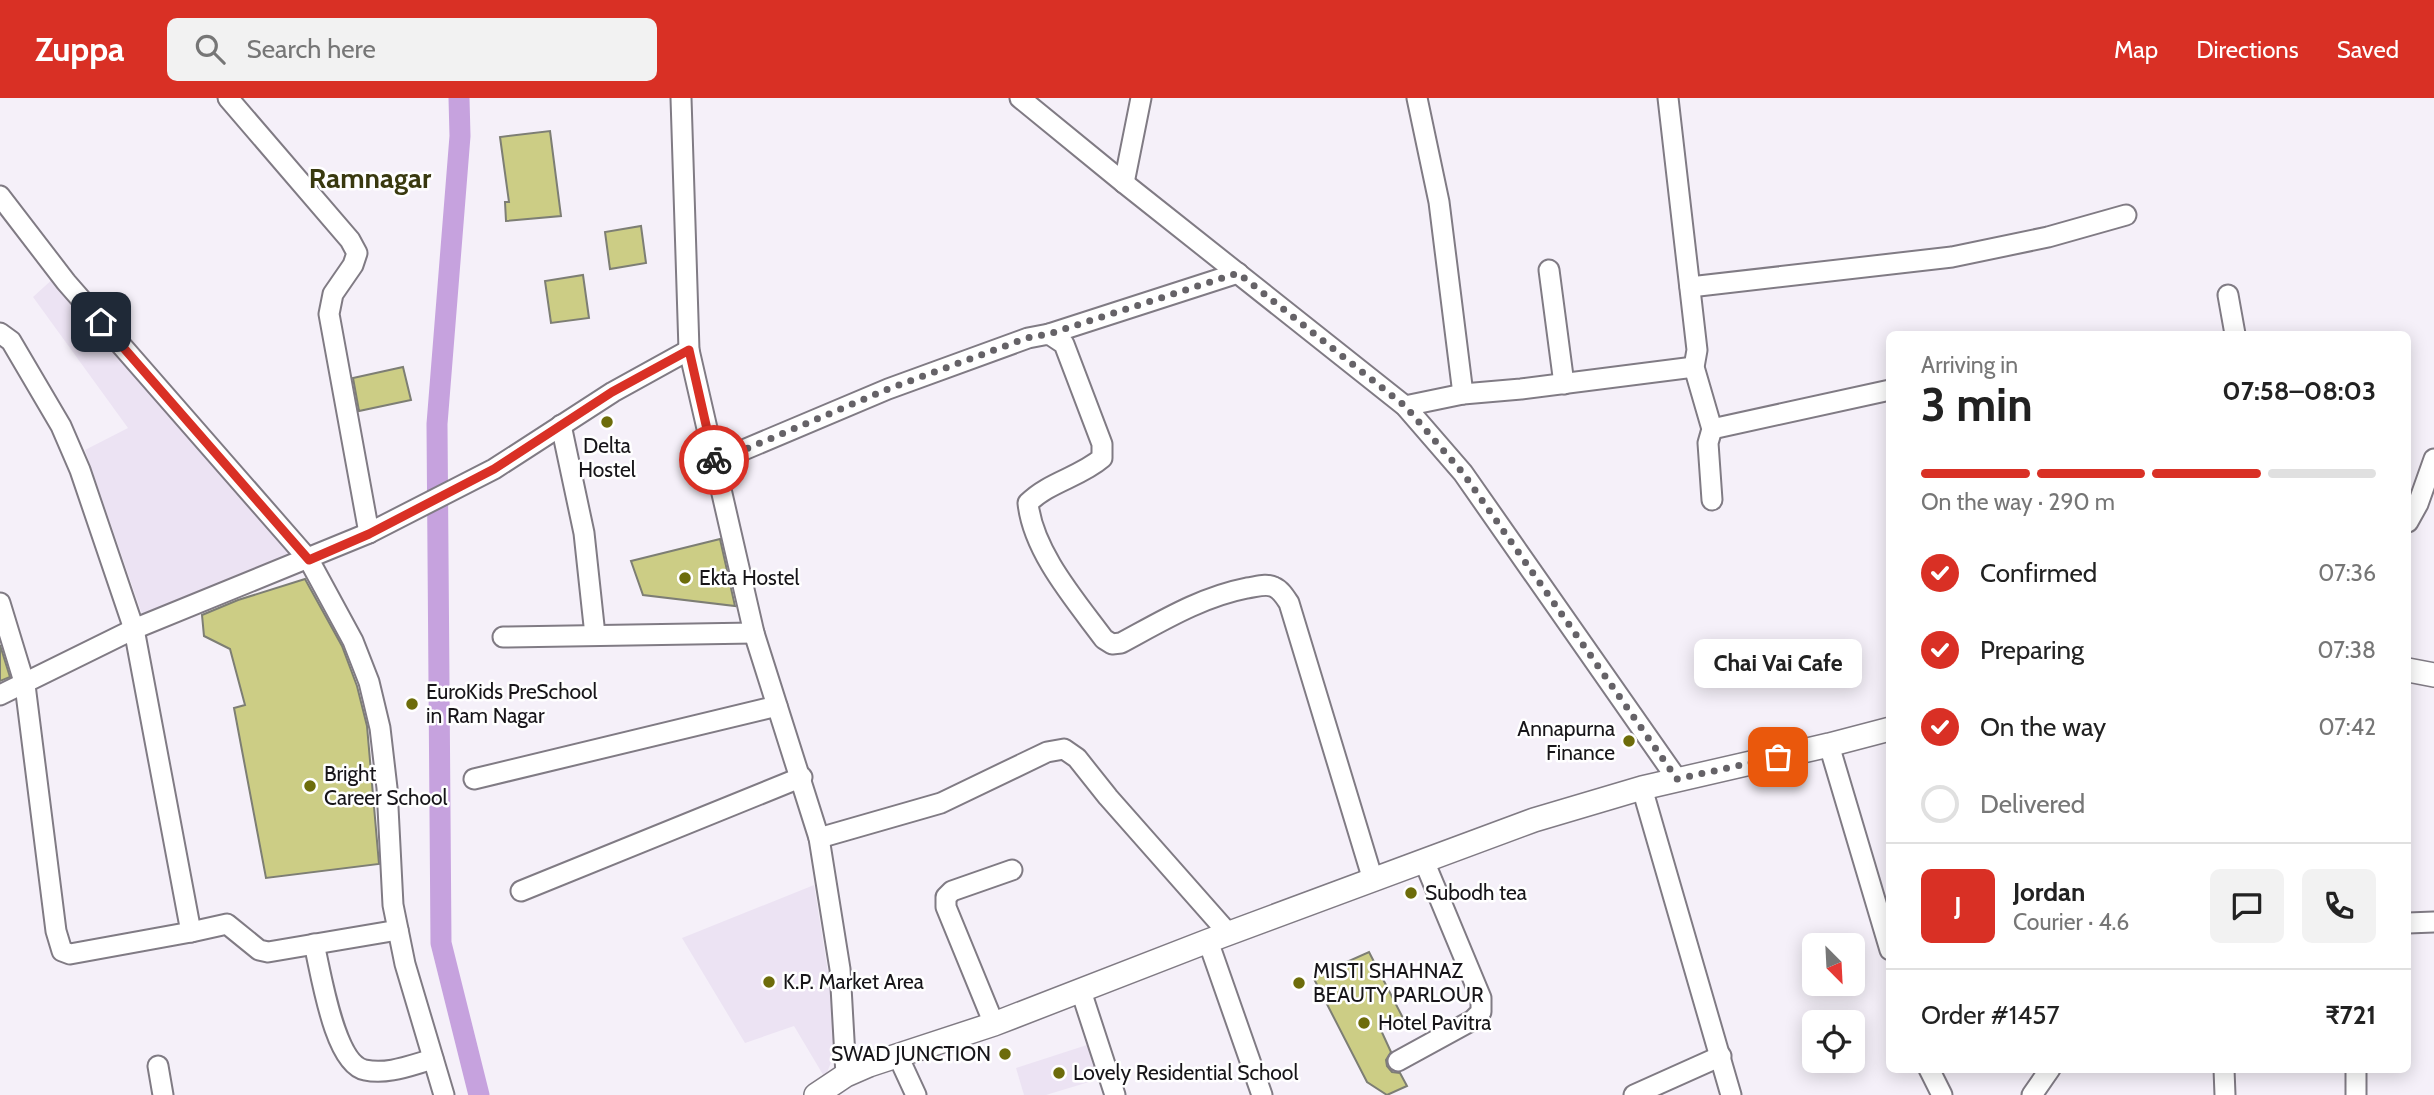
<!DOCTYPE html>
<html lang="en">
<head>
<meta charset="utf-8">
<style>
  :root { --surface:#fff; --page:#f2f2f2; --text:#222; --muted:#767676; --line:#e0e0e0; --accent:#d93025 }
  body { margin:0; font-family:Cabin,sans-serif; background:var(--page); color:var(--text); height:100vh; display:flex; flex-direction:column; font-size:26px; white-space:nowrap }
  * { box-sizing:border-box; margin:0 }
  p { font-size:23px; color:var(--muted) }
  .icon { flex:none; width:38px; height:38px; fill:none; stroke:currentColor; stroke-width:2; stroke-linecap:round; stroke-linejoin:round }
  .map { position:relative; flex:1; overflow:hidden }
  .drawer { position:absolute; left:1886px; top:233px; width:525px; height:742px; display:flex; flex-direction:column; background:var(--surface); border-radius:10px; box-shadow:0 4px 18px #0003 }
  .drawer>* { flex:none }
  .needle { width:46px; rotate:156deg }
  .buttons { position:absolute; left:1802px; top:835px; display:grid; gap:14px }
  .buttons a { display:grid; place-items:center; width:63px; height:63px; border-radius:10px; background:var(--surface); box-shadow:0 4px 18px #0003; font-size:35px }
  .pin { position:absolute; display:grid; place-items:center; width:60px; height:60px; color:#fff; margin:-30px; border-radius:14px; box-shadow:0 4px 10px #0006 }
  .courier { position:absolute; display:grid; place-items:center; width:70px; height:70px; margin:-35px; border:5px solid #d93025; border-radius:50%; background:#fff; color:#222; box-shadow:0 2px 9px #0007 }
  .bubble { position:absolute; height:49px; border-radius:10px; background:var(--surface); box-shadow:0 4px 18px #0003; font-size:23px; font-weight:800; line-height:49px; text-align:center }
  .overview em { font-style:normal; font-weight:800 }
  .overview div { display:flex; flex-direction:column-reverse }
  .overview { display:flex; align-items:center; justify-content:space-between; height:119px; padding:0 35px }
  h1 { font-size:46px; font-weight:800; line-height:52px }
  .bar { display:grid; grid-template-columns:repeat(4,1fr); gap:10px 7px; align-content:center; height:84px; padding:0 35px }
  .bar i { height:9px; border-radius:5px; background:var(--line) }
  .bar .active { background:var(--accent) }
  .bar p { grid-column:span 4 }
  .line { display:flex; align-items:center; gap:18px; padding:0 35px; border-top:2px solid var(--line) }
  .line div { flex:1 }
  .round { display:grid; place-items:center; flex:none; width:74px; height:74px; border-radius:10px; background:var(--page) }
  ol { padding:0 35px; list-style:none }
  li { display:flex; align-items:center; gap:21px; height:77px }
  li p { margin-inline-start:auto }
  li .icon { padding:7px; border-radius:50%; background:var(--accent); color:#fff; stroke-width:4 }
  li:last-child { color:var(--muted) }
  li i { width:38px; height:38px; border:4px solid var(--line); border-radius:50% }
  header { display:flex; align-items:center; gap:42px; box-sizing:border-box; height:98px; padding:0 35px; background:var(--accent); color:#fff }
  header strong { font-size:33px }
  nav { display:flex; gap:38px; margin-inline-start:auto; font-size:24px }
  .search { width:490px; height:63px; background:var(--page); display:flex; align-items:center; gap:18px; box-sizing:border-box; padding:0 24px; border-radius:10px; color:var(--muted); font-size:26px }
  .map>svg:first-child { display:block }
  .built { fill:#ece3f3 }
  .lines { fill:none; stroke-linecap:round; stroke-linejoin:round }
  .canal { stroke:#c6a2de; stroke-width:21 }
  .building { fill:#cccd85; stroke:#7d7e74; stroke-width:2 }
  .minor-casing { stroke:#807b84; stroke-width:23 }
  .tertiary-casing { stroke:#807b84; stroke-width:26 }
  .minor { stroke:#fff; stroke-width:19 }
  .tertiary { stroke:#fff; stroke-width:23 }
  .done { stroke:#656267; stroke-width:7; stroke-dasharray:0 12.6 }
  .route { stroke:#d93025; stroke-width:9 }
  .poi-dot { fill:#6d6c0a; stroke:#fff; stroke-width:2.5 }
  .labels { text-anchor:middle; stroke-width:5; stroke-linejoin:round; paint-order:stroke }
  .poi-label { font-size:21px; fill:#171519; stroke:#fff; text-anchor:start }
  .district-label { font-size:28px; font-weight:bold; fill:#39390f; stroke:#fff }
</style>
</head>
<body>
<header>
<strong>Zuppa</strong>
<div class="search"><svg class="icon" aria-label="search" viewBox="0 0 24 24"><circle cx="10" cy="10" r="6"/><path d="M15 15l6 6"/></svg>Search here</div>
<nav><a>Map</a><a>Directions</a><a>Saved</a></nav>
</header>
<div class="map">
<svg width="2434" height="997" viewBox="0 0 2434 997">
  <rect width="100%" height="100%" fill="#f5f0f9"/>
  <g class="built">
    <path d="M56,178L292,459L143,519L85,352L128,330L33,199Z"/>
    <path d="M814,787L839,943L825,980L794,928L745,945L682,840Z"/>
    <path d="M1090,946L1102,980L1046,997H1024L1016,970Z"/>
  </g>
  <g class="lines">
    <path class="canal" d="M459,0L460,38L437,326L441,845L479,997"/>
  </g>
  <g class="building">
    <path d="M550,33L561,118L506,123L505,104H509L500,39Z"/>
    <path d="M641,128L646,165L610,171L605,134Z"/>
    <path d="M583,177L589,220L551,225L545,183Z"/>
    <path d="M403,269L411,302L359,313L353,280Z"/>
    <path d="M720,441L735,508L643,497L631,463Z"/>
    <path d="M305,481L342,548L357,588L367,628L379,766L266,780L234,610L245,607L230,551L204,538L202,517L238,502Z"/>
    <path d="M0,547L10,579L0,583Z"/>
    <path d="M1369,854L1404,922L1379,928L1391,954L1386,962L1387,968L1392,974L1400,975L1407,988L1387,997L1367,984L1313,879Z"/>
  </g>
  <g class="lines">
    <defs>
      <g id="minor">
        <path d="M228,0L350,142L357,155L353,167L333,196L329,216L369,435"/>
        <path d="M681,0L689,252L754,535L819,740L840,871L846,977"/>
        <path d="M1020,0L1124,85L1405,308L1463,375L1677,681"/>
        <path d="M1417,0L1439,104L1463,296"/>
        <path d="M1668,0L1697,252L1694,269L1712,331L1708,345L1712,402"/>
        <path d="M1124,85L1141,0"/>
        <path d="M0,98L66,184L309,462L353,543L369,584L380,630L387,690L393,807L405,866L444,997"/>
        <path d="M1549,172L1564,286"/>
        <path d="M1690,189L1952,159L2048,139L2126,117"/>
        <path d="M2228,197L2235,236"/>
        <path d="M0,235L11,243L61,328L80,372L134,531L191,834L70,856L62,853L56,833L25,587L0,505"/>
        <path d="M1049,236L1238,175"/>
        <path d="M1405,308L1463,296L1521,291L1694,269"/>
        <path d="M561,327L584,435L595,537"/>
        <path d="M1712,331L1890,292"/>
        <path d="M715,364L888,291L1028,240L1049,236L1064,246L1102,346V360C1080,379 1049,384 1028,405C1033,454 1076,503 1104,541L1112,546L1121,545C1162,523 1201,499 1247,490C1256,489 1266,485 1274,489C1281,492 1285,499 1289,505L1373,782"/>
        <path d="M2408,424L2418,406L2434,361"/>
        <path d="M503,539L754,535"/>
        <path d="M0,597L134,531L369,435L494,371L613,294L689,252"/>
        <path d="M1829,647L1890,852"/>
        <path d="M474,681L777,608"/>
        <path d="M1642,690L1731,997"/>
        <path d="M819,740L941,705L1047,654L1064,651L1077,660L1108,699L1229,836"/>
        <path d="M521,793L802,679"/>
        <path d="M2408,825L2434,824"/>
        <path d="M191,834L227,826L259,852L268,854L398,832"/>
        <path d="M1208,843L1262,997"/>
        <path d="M314,846C321,874 334,966 365,972C388,977 411,967 433,961"/>
        <path d="M1081,893L1115,997"/>
        <path d="M994,926L946,809V799L952,793L1012,772"/>
        <path d="M898,958L916,997"/>
        <path d="M1398,963L1473,922L1481,914V900L1424,763"/>
        <path d="M158,968L163,997"/>
        <path d="M1929,971L1942,997"/>
        <path d="M2224,971L2225,997"/>
        <path d="M1634,997L1721,958"/>
        <path d="M2032,997L2050,971"/>
        <path d="M2356,997V971"/>
      </g>
      <g id="tertiary">
        <path d="M2408,572L2434,577"/>
        <path d="M816,997L846,977L869,967L994,926L1208,843L1534,722L1642,690L1829,647L1890,631"/>
      </g>
    </defs>
    <use href="#minor" class="minor-casing"/>
    <use href="#tertiary" class="tertiary-casing"/>
    <use href="#minor" class="minor"/>
    <use href="#tertiary" class="tertiary"/>
  </g>
  <g class="lines">
    <path class="done" d="M714,362L715,364L888,291L1027,240L1049,236L1238,175L1405,308L1463,375L1677,681L1778,659"/>
    <path class="route" d="M101,224L309,462L369,436L494,371L612,294L689,252L714,362"/>
  </g>
  <g class="poi-dot">
    <circle cx="607" cy="324" r="7"/>
    <circle cx="685" cy="480" r="7"/>
    <circle cx="412" cy="606" r="7"/>
    <circle cx="1629" cy="643" r="7"/>
    <circle cx="310" cy="688" r="7"/>
    <circle cx="1411" cy="795" r="7"/>
    <circle cx="769" cy="884" r="7"/>
    <circle cx="1299" cy="885" r="7"/>
    <circle cx="1364" cy="925" r="7"/>
    <circle cx="1005" cy="956" r="7"/>
    <circle cx="1059" cy="975" r="7"/>
  </g>
  <g class="labels">
    <g class="poi-label">
      <text x="607" y="355" text-anchor="middle">Delta<tspan x="607" dy="24">Hostel</tspan></text>
      <text x="699" y="487">Ekta Hostel</text>
      <text x="426" y="601">EuroKids PreSchool<tspan x="426" dy="24">in Ram Nagar</tspan></text>
      <text x="1615" y="638" text-anchor="end">Annapurna<tspan x="1615" dy="24">Finance</tspan></text>
      <text x="324" y="683">Bright<tspan x="324" dy="24">Career School</tspan></text>
      <text x="1425" y="802">Subodh tea</text>
      <text x="1313" y="880">MISTI SHAHNAZ<tspan x="1313" dy="24">BEAUTY PARLOUR</tspan></text>
      <text x="783" y="891">K.P. Market Area</text>
      <text x="1378" y="932">Hotel Pavitra</text>
      <text x="991" y="963" text-anchor="end">SWAD JUNCTION</text>
      <text x="1073" y="982">Lovely Residential School</text>
    </g>
    <g class="district-label">
      <text x="370" y="90">Ramnagar</text>
    </g>
  </g>
</svg>
<div class="buttons">
<a><svg class="needle" viewBox="-14 -14 28 28"><path d="M0-13l5 13h-10z" fill="#e53935"/><path d="M0 13l5-13h-10z" fill="#767676"/></svg></a>
<a><svg class="icon" aria-label="locate" viewBox="0 0 24 24"><circle cx="12" cy="12" r="6"/><path d="M12 2v4M12 18v4M2 12h4M18 12h4"/></svg></a>
</div>
<div class="pin" style="left:1778px;top:659px;background:#ea580c"><svg class="icon" aria-label="bag" viewBox="0 0 24 24"><path d="M5 8h14l-1 12H6zM9 8a3 3 0 0 1 6 0"/></svg></div>
<div class="pin" style="left:101px;top:224px;background:#1f2937"><svg class="icon" aria-label="home" viewBox="0 0 24 24"><path d="M3 11l9-7 9 7M6 9v11h12V9"/></svg></div>
<div class="courier" style="left:714px;top:362px"><svg class="icon" aria-label="bike" viewBox="0 0 24 24"><circle cx="6" cy="16" r="4"/><circle cx="18" cy="16" r="4"/><path d="M6 16l4-8h5l3 8M10 8l3 8H6M13 5h3"/></svg></div>
<div class="bubble" style="left:1694px;top:541px;width:168px">Chai Vai Cafe</div>
<section class="drawer">
<div class="overview"><div><h1>3 min</h1><p>Arriving in</p></div><em>07:58–08:03</em></div>
<div class="bar"><i class="active"></i><i class="active"></i><i class="active"></i><i></i><p>On the way · 290 m</p></div>
<ol>
<li><svg class="icon" aria-label="check" viewBox="0 0 24 24"><path d="M5 12l5 5 9-10"/></svg>Confirmed<p>07:36</p></li>
<li><svg class="icon" aria-label="check" viewBox="0 0 24 24"><path d="M5 12l5 5 9-10"/></svg>Preparing<p>07:38</p></li>
<li><svg class="icon" aria-label="check" viewBox="0 0 24 24"><path d="M5 12l5 5 9-10"/></svg>On the way<p>07:42</p></li>
<li><i></i>Delivered</li>
</ol>
<div class="line" style="height:126px"><b class="round" style="background:var(--accent);color:#fff">J</b><div><b>Jordan</b><p>Courier · 4.6</p></div><a class="round"><svg class="icon" aria-label="chat" viewBox="0 0 24 24"><path d="M4 5h16v11H9l-5 4z"/></svg></a><a class="round"><svg class="icon" aria-label="phone" viewBox="0 0 24 24"><path d="M5 4h4l2 5-3 2q2 4 5 5l2-3 5 2v4C11 20 4 13 5 4z"/></svg></a></div>
<div class="line" style="height:91px"><div>Order #1457</div><b>₹721</b></div>
</section>
</div>
</body>
</html>
